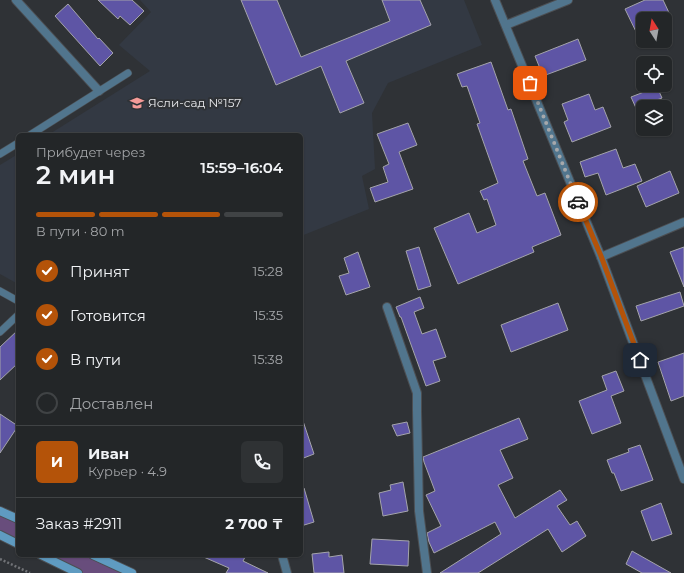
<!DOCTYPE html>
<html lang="ru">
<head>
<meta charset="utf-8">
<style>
  :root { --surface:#232628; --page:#2f3234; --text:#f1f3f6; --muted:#a3a5a8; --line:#404345; --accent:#b45309 }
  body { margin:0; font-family:Montserrat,sans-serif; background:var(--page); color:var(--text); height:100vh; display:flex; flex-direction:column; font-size:15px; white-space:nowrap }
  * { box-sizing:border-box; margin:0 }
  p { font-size:13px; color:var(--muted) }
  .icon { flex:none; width:22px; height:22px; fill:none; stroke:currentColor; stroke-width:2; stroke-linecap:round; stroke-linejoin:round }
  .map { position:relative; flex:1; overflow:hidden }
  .panel { position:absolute; left:16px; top:133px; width:287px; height:424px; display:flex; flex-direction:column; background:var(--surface); border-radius:6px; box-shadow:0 1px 3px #0004,0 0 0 1px var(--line) }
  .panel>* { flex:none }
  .needle { width:26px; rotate:349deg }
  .buttons { position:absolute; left:636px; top:12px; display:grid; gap:8px }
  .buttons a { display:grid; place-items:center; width:36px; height:36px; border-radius:6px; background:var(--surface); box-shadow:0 1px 3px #0004,0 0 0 1px var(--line); font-size:20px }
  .pin { position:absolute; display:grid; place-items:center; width:34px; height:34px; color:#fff; margin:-17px; border-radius:8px; box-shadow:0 2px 6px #0006 }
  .courier { position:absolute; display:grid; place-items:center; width:40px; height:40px; margin:-20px; border:3px solid #b45309; border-radius:50%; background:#fff; color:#222; box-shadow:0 1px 5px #0007 }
  .overview em { font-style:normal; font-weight:600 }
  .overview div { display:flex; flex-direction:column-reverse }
  .overview { display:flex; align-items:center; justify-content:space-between; height:68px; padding:0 20px }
  h1 { font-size:26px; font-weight:600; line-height:30px }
  .bar { display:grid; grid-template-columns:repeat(4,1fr); gap:6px 4px; align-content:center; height:48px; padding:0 20px }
  .bar i { height:5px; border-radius:3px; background:var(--line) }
  .bar .current { background:var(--accent) }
  .bar p { grid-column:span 4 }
  .line { display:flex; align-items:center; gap:10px; padding:0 20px; border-top:1px solid var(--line) }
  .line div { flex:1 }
  .round { display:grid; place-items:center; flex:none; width:42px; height:42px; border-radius:6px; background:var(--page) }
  ol { padding:0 20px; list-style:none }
  li { display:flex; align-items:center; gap:12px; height:44px }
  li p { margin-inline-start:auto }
  li .icon { padding:4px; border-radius:50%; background:var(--accent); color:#fff; stroke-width:4 }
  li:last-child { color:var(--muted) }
  li i { width:22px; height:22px; border:2px solid var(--line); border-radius:50% }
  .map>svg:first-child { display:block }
  .built { fill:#333943 }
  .green { fill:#684d7c }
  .building { fill:#5e55a5; stroke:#a4a4aa }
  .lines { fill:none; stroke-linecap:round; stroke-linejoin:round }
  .lane-casing { stroke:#4c4f53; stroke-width:8 }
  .street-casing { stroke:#4c4f53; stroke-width:10 }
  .secondary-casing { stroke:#4c4f53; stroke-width:10 }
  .path { stroke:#717377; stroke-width:2.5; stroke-dasharray:2 2; stroke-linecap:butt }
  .lane { stroke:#51758d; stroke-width:7 }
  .street { stroke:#51758d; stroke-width:8 }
  .secondary { stroke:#5f9bc1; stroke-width:8 }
  .done { stroke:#a6a8ab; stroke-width:4; stroke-dasharray:0 7.2 }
  .route { stroke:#b45309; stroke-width:5 }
  .labels { text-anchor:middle; stroke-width:4; stroke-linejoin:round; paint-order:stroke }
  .poi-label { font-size:12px; fill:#e6e7ea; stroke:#2f3236; text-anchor:start }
</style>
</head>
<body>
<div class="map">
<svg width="684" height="573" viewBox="0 0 684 573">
  <rect width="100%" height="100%" fill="#2f3236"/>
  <g class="built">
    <path d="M140,0H464L482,45L388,83L372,113L375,169L362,176L369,209L301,236V135H48L150,71L119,45L151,12Z"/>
    <path d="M18,154V284L0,274V165Z"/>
  </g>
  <g class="green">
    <path d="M0,514L18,522V542L0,534Z"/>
    <path d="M45,555H87L124,573H82Z"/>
  </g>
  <g class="building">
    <path d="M98,0H132L144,11L130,25L120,16L118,19Z"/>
    <path d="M241,0H277L301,57L390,21L382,0H420L431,25L346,61L364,103L340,113L321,66L276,85Z"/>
    <path d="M645,0H663L672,19H643V46L625,9Z"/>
    <path d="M68,4L98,39L99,38L113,53L100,66L55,16Z"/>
    <path d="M578,39L586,60L543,76L535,56Z"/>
    <path d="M491,62L508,110L511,109L528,159L523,161L537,196L545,193L561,235L532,247L534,252L458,284L434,228L469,213L477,233L496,225L487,199L484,200L480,191L498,183L477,124L480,123L467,86L462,87L457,74Z"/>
    <path d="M657,87L662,98L636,108L631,97Z"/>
    <path d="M589,94L595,110L603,107L611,127L572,142L564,122L568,120L562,104Z"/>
    <path d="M408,123L417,145L399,152L413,189L375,202L370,188L388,182L383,167L389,164L377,134Z"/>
    <path d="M616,149L623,168L635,164L642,181L606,195L598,173L585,177L580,162Z"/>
    <path d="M670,171L679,193L646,207L637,186Z"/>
    <path d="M419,247L431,286L418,290L406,251Z"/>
    <path d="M684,247V287L670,252Z"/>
    <path d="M358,252L370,287L346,295L339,276L349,273L344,258Z"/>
    <path d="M680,292L684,306L641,321L636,306Z"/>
    <path d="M420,297L424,308L414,312L422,334L436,329L446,357L433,361L440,381L426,386L401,317H400L396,307Z"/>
    <path d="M558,303L568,330L511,352L501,325Z"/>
    <path d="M18,330V363L0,380V347Z"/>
    <path d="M684,353V396L671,401L658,362Z"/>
    <path d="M616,371L624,391L611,396L621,423L592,434L579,401L607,390L602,376Z"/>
    <path d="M0,414L18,426L0,453Z"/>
    <path d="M519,418L528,439L500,450L513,478L498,485L515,518L560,490L567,500L557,506L570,525L577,521L586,536L562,552L548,529L478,573H440L501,534L495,522L434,553L429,542L427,533L441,526L426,495L435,491L424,462L423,457Z"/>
    <path d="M301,421H303L314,454L301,459Z"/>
    <path d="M407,422L410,433L397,436L392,425Z"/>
    <path d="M640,445L653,480L621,491L614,473H612L607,460L629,452L628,449Z"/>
    <path d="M403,482L408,511L383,516L379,493L391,490L390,485Z"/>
    <path d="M301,488H304L314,522L301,526Z"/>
    <path d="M661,503L672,534L652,541L641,511Z"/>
    <path d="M372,539L409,541L408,566L370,564Z"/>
    <path d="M632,551L671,573H642L626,564Z"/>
    <path d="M329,552V557L342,555L344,573H314L312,554Z"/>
    <path d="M199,555H246L243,561L268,573H226L229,568Z"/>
  </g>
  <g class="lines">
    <defs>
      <g id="lane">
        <path d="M30,135L128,73"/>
        <path d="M0,154L18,143"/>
        <path d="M0,291L18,301"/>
        <path d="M0,332L18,315"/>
      </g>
      <g id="street">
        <path d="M16,0L99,91"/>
        <path d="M495,0L601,257L684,479"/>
        <path d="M506,25L568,0"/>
        <path d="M601,257L684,222"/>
        <path d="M387,307L417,393V411L419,511L427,573"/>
        <path d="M282,555L287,573"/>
      </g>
      <g id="secondary">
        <path d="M0,511L18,519"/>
        <path d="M0,535L18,544"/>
        <path d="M41,555L78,573"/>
        <path d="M93,555L132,573"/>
      </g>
    </defs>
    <use href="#lane" class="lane-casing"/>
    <use href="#street" class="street-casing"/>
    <use href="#secondary" class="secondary-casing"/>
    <path class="path" d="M0,559L30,573"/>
    <use href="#lane" class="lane"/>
    <use href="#street" class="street"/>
    <use href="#secondary" class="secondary"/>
  </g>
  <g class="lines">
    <path class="done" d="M530,83L578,202"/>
    <path class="route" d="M578,202L601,256L640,360"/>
  </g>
  <defs>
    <symbol id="school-bare" viewBox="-9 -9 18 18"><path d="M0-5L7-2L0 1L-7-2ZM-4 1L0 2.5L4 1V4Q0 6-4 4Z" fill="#f59b98" stroke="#2f3236" stroke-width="2.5" paint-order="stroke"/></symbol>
  </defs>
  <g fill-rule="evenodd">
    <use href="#school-bare" x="127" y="93" width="20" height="20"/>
  </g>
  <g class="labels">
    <g class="poi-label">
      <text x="148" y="107">Ясли-сад №157</text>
    </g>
  </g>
</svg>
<div class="buttons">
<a><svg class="needle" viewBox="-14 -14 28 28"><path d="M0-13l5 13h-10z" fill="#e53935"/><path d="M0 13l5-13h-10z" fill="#a3a5a8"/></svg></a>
<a><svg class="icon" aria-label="locate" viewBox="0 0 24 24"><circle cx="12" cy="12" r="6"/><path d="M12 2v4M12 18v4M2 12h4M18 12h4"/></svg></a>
<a><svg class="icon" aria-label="layers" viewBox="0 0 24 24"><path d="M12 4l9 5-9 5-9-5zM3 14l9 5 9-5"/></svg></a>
</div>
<div class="pin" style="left:530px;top:83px;background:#ea580c"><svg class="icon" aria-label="bag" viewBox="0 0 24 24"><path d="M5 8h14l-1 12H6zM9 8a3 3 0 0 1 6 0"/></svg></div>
<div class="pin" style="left:640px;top:360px;background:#1f2937"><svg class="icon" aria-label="home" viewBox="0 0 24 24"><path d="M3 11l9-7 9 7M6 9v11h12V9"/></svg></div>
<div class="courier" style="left:578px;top:202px"><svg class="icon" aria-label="car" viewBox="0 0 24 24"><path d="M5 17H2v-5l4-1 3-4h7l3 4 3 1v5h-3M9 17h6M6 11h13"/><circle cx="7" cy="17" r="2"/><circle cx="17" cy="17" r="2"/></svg></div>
<section class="panel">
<div class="overview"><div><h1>2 мин</h1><p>Прибудет через</p></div><em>15:59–16:04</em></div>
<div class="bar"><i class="current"></i><i class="current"></i><i class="current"></i><i></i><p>В пути · 80 m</p></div>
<ol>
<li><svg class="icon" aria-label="check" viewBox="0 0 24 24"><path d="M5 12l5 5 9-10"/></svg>Принят<p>15:28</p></li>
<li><svg class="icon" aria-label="check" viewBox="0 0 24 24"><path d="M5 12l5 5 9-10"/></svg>Готовится<p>15:35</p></li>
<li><svg class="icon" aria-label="check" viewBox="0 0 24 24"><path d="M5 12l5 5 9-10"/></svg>В пути<p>15:38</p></li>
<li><i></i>Доставлен</li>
</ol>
<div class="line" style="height:72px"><b class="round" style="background:var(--accent);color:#fff">И</b><div><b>Иван</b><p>Курьер · 4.9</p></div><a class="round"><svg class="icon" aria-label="phone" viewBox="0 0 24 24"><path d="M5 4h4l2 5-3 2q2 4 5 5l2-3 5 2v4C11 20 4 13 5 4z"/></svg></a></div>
<div class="line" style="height:52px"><div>Заказ #2911</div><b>2 700 ₸</b></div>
</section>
</div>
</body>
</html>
